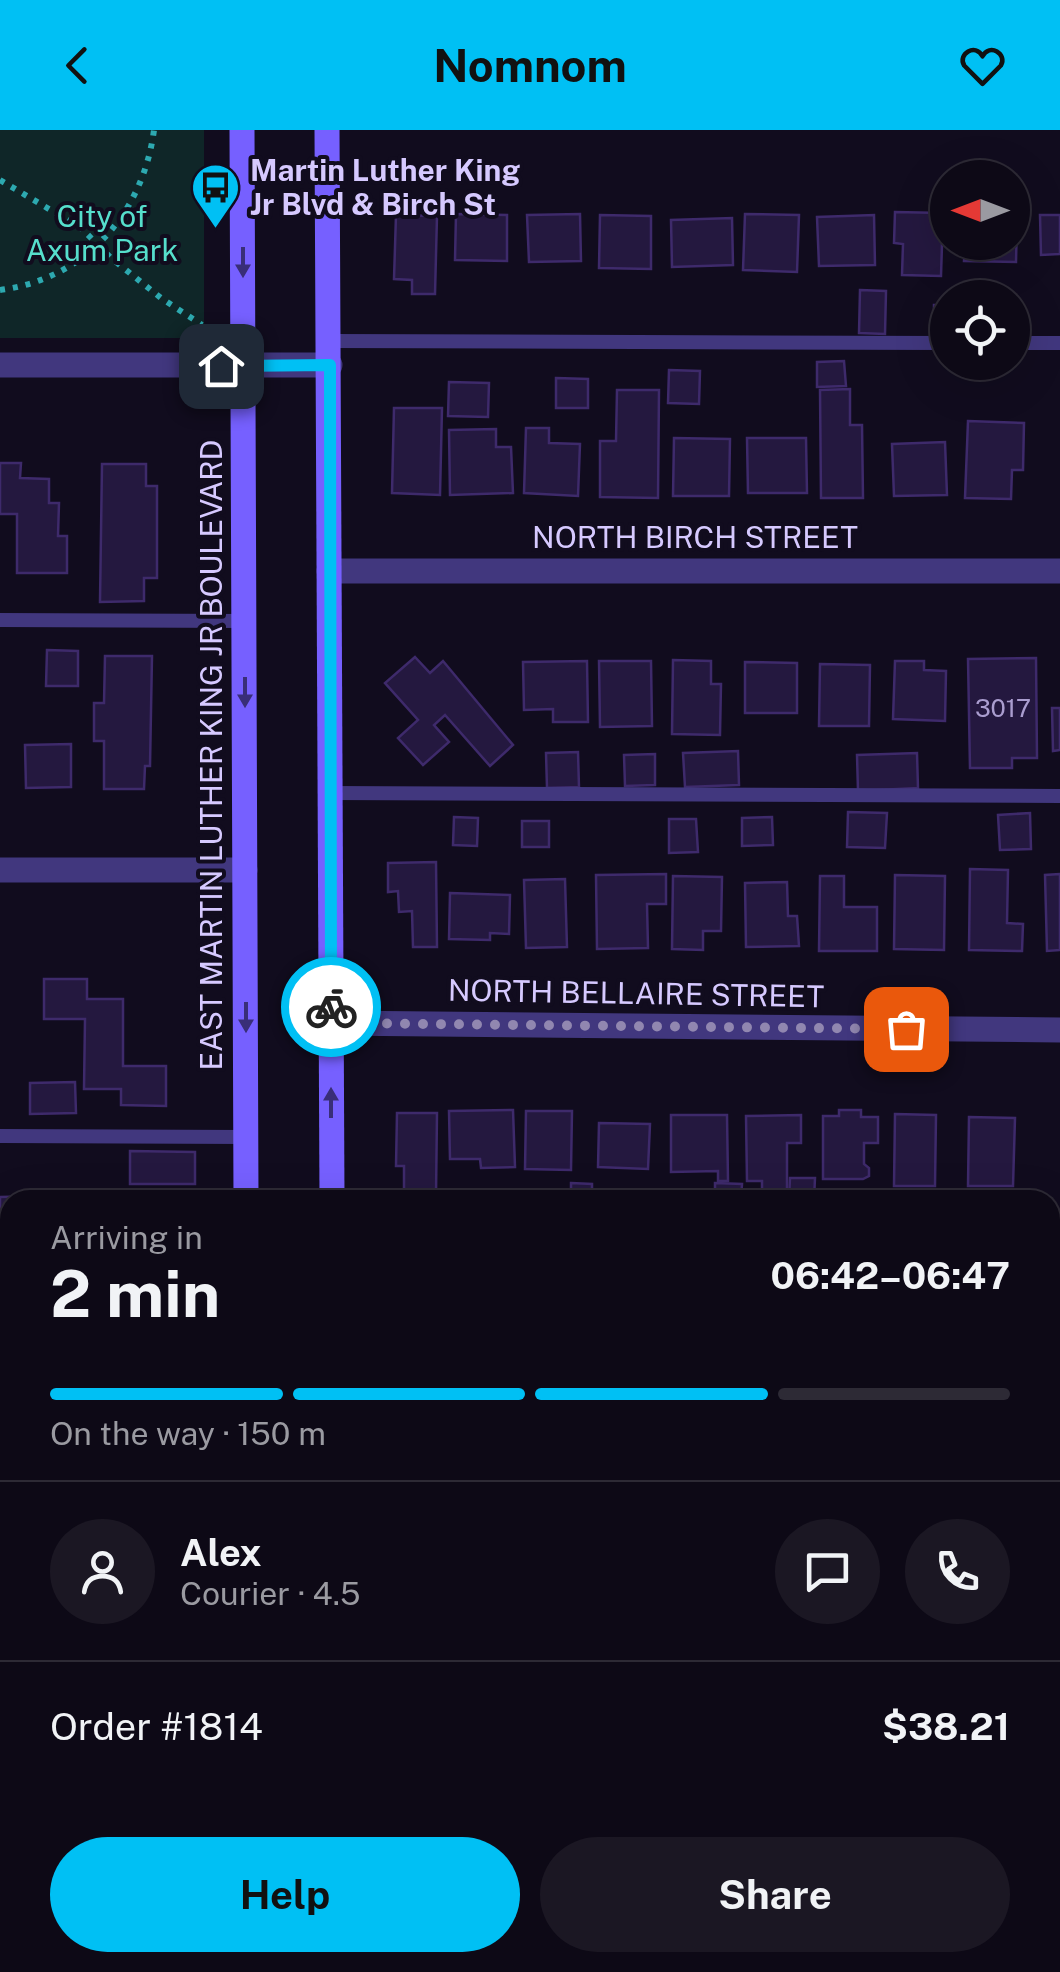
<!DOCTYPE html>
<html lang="en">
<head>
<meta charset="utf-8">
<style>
  :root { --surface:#0d0916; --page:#1b1723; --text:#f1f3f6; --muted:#9a9aa1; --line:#2d2a35; --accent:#00c0f4 }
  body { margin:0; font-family:"Public Sans",sans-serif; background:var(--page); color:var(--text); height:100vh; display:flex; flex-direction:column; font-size:38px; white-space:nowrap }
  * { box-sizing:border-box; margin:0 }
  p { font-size:32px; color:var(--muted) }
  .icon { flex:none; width:55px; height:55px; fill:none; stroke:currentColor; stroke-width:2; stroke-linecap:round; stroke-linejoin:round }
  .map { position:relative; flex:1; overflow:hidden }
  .side { position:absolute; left:0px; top:1060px; width:1060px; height:782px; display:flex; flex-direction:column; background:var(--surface); border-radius:30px 30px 0 0; box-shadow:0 10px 40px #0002,0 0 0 2px var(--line) }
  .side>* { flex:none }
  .needle { width:65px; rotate:270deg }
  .buttons { position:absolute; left:930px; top:30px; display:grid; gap:20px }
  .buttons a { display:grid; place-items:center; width:100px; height:100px; border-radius:50%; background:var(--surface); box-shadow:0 10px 40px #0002,0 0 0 2px var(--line); font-size:50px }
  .pin { position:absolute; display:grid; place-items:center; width:85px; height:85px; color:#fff; margin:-42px; border-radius:20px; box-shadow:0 5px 15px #0006 }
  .courier { position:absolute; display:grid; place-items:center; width:100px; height:100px; margin:-50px; border:8px solid #00c0f4; border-radius:50%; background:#fff; color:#222; box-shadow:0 2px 12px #0007 }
  .summary em { font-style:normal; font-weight:700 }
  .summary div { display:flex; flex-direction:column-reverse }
  .summary { display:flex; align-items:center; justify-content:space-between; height:170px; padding:0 50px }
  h1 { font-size:65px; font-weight:700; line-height:75px }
  .bar { display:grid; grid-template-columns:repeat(4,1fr); gap:15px 10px; align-content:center; height:120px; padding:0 50px }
  .bar i { height:12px; border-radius:8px; background:var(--line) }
  .bar .selected { background:var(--accent) }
  .bar p { grid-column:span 4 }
  .line { display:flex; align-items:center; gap:25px; padding:0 50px; border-top:2px solid var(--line) }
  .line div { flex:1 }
  .round { display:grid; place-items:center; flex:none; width:105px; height:105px; border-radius:52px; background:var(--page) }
  .primary-button { display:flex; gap:20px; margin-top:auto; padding:20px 50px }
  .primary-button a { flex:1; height:115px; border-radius:60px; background:var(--accent); color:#111; font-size:40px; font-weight:700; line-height:115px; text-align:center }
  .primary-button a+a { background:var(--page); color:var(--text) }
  header { display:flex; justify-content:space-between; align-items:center; height:130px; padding:0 50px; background:var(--accent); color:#111; font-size:45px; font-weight:700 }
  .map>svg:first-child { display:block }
  .green { fill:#0f2628 }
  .building { fill:#24183f; stroke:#3e2a6b; stroke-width:2.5 }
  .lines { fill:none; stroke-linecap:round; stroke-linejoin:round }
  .path { stroke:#2da9b0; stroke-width:6; stroke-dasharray:5 8; stroke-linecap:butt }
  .lane { stroke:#41377e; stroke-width:14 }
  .street { stroke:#41377e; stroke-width:25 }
  .secondary { stroke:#7660ff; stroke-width:25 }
  .oneway { fill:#392e78 }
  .done { stroke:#9187b0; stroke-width:10; stroke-dasharray:0 18 }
  .route { stroke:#00c0f4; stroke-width:12 }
  .labels { text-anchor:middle; stroke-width:8; stroke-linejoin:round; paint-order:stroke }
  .number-label { font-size:25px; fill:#aa9dcf }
  .poi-label { font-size:30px; font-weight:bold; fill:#d6c9ff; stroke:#110c1e; text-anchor:start }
  .park-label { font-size:30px; fill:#56decc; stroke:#110c1e }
  .street-label { font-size:30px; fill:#d6c9ff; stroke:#110c1e }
</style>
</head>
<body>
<header><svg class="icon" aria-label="back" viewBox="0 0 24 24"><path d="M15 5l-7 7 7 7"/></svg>Nomnom<svg class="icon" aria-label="heart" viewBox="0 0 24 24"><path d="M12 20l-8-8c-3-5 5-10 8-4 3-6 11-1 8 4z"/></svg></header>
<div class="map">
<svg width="1060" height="1842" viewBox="0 0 1060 1842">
  <rect width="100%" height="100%" fill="#110c1e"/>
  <rect class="green" x="0" y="0" width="204" height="208"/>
  <g class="building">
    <path d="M895,82L943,83L941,146L902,145L903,114L894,113Z"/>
    <path d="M456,84L507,85V131L455,130Z"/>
    <path d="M580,84L581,131L529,132L527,85Z"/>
    <path d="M745,84L799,85L797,142L743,140Z"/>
    <path d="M396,85L437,86L435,164H412V150L394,149Z"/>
    <path d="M600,85L651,86V139L599,138Z"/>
    <path d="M874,85L875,135L819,136L817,87Z"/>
    <path d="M1040,85H1060V124L1041,125Z"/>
    <path d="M732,88L733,135L672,137L671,90Z"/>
    <path d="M1012,89H1017L1016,132L964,131L965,112H1012Z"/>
    <path d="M860,160L886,161L885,204L859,203Z"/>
    <path d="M934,175L948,176V205H934Z"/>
    <path d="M844,231L846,256L817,257V232Z"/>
    <path d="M669,240L700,241L699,274L668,273Z"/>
    <path d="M556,248L588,249V278H556Z"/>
    <path d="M449,252L489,253L488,287L448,286Z"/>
    <path d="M850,259V295H862L863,368H821L820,260Z"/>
    <path d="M617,260H659L658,368L600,367V311H616Z"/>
    <path d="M394,278H442L440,365L392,363Z"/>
    <path d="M968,291L1024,293L1023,340H1012L1011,369L965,368Z"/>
    <path d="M526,298H549V313L580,314L578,366L524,363Z"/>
    <path d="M496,299V317H511L513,363L450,365L449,300Z"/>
    <path d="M674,308L730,309L729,366H673Z"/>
    <path d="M747,308H806L807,363H748Z"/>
    <path d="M945,312L947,365L894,366L892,314Z"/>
    <path d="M0,333H21L20,348L49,349V373H59L58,406H67V443H17V384H0Z"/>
    <path d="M102,334H146V356H157V448H144V471L100,472Z"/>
    <path d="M47,520L78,521V556H46Z"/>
    <path d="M105,526H152L150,636H145L144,659H104V611H94V573H104Z"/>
    <path d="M415,527L430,543L443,531L513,615L490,636L445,585L434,595L449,612L423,635L398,608L418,590L385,553Z"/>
    <path d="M1036,528L1037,628H1012V638H970L968,529Z"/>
    <path d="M673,530L711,531V554H721L720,605L672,604Z"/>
    <path d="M587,531L588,592H553V579L524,580L523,532Z"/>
    <path d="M599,531H651L652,596L600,597Z"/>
    <path d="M895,531H924V540L946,541L945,591L893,589Z"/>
    <path d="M745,532L797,533V583H745Z"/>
    <path d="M820,534L870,535L869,596H819Z"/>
    <path d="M1052,578H1060V620L1053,621Z"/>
    <path d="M71,614V657L26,658L25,615Z"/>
    <path d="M738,621L739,655L685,657L683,623Z"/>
    <path d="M578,622L579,657L547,658L546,623Z"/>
    <path d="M917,623L918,658L858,661L857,625Z"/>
    <path d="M655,624V655L625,656L624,625Z"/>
    <path d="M848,682L887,683L885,718L847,717Z"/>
    <path d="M1030,683L1031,719L1000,720L998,685Z"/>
    <path d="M454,687L478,688L477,716L453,715Z"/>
    <path d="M772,687L773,715L742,716V688Z"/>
    <path d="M669,689H696L698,722L669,723Z"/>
    <rect x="522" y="691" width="27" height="26"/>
    <path d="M436,732L437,817H413L412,781L399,782L398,761L388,762V733Z"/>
    <path d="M970,739L1008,740L1007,793L1023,794L1022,821L969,820Z"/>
    <path d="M666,744V774H647L648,818L597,819L596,745Z"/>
    <path d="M1060,744V820L1047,821L1045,745Z"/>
    <path d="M895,745L945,746L944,820L894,819Z"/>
    <path d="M673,746L722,747L721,801H703V820L672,819Z"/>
    <path d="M820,746H844V777H877V821H819Z"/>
    <path d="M565,749L567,817L526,818L524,750Z"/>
    <path d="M787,752L788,786H797L799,816L746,817L745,753Z"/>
    <path d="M450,763L510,765L509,804L490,803V810L449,809Z"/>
    <path d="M44,849H87V869H123V936H166V976L121,975V959H84L85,889H44Z"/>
    <path d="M75,952L76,983L30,984V953Z"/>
    <path d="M513,980L515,1037L481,1038L480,1029H450L449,981Z"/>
    <path d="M839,980H861V987H878V1013H864V1034L869,1038V1046L863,1049H823V986H839Z"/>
    <path d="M526,981H572L571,1040L525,1039Z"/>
    <path d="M397,983H437L436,1065H404V1036H396Z"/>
    <path d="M895,984L936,985L935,1056H894Z"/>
    <path d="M671,985H727L728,1051H718V1041L671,1042Z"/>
    <path d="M801,985V1013H787V1062L762,1063V1051H747L746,986Z"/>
    <path d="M969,987L1015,988L1013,1056H968Z"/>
    <path d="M599,993L650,994L648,1039L598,1037Z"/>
    <path d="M130,1021L195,1022V1054H130Z"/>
    <path d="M790,1048H815L814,1070H789Z"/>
    <path d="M571,1053L592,1054V1070H571Z"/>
    <path d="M715,1053L742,1054L741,1070H715Z"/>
    <path d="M43,1066V1070H10V1175H0V1067Z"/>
    <rect x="1050" y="1151" width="10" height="138"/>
    <path d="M10,1365V1405H0V1366Z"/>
    <rect x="1050" y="1442" width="10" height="51"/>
    <rect x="1050" y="1607" width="10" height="35"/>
    <path d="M1050,1675H1060V1734L1050,1733Z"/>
  </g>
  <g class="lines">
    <g class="path">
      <path d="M0,50L81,98L111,128L161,168L202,195"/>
      <path d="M0,160C86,149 143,83 154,0"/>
    </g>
    <g class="lane">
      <path d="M330,211L948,213"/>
      <path d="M1012,213H1060"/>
      <path d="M0,490L245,491"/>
      <path d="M329,663L1060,666"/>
      <path d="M0,1006L246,1007"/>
      <path d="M1050,1128H1060"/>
      <path d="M0,1516H10"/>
      <path d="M1050,1586H1060"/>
    </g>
    <g class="street">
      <path d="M0,235H330"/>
      <path d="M329,441H1060"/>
      <path d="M0,740H245"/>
      <path d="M331,893L1060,900"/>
      <path d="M0,1264H10"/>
      <path d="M1050,1359H1060"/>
      <path d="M0,1776H10"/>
      <path d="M1050,1816H1060"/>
    </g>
    <g class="secondary">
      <path d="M242,0L246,1070"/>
      <path d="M327,0L332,1070"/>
      <path d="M247,1832V1842"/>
      <path d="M334,1832V1842"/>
    </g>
  </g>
  <defs><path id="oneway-solid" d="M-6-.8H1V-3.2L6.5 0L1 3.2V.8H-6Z" transform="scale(2.5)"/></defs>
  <g class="oneway">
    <use href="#oneway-solid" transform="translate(243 132) rotate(90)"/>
    <use href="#oneway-solid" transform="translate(245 562) rotate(90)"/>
    <use href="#oneway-solid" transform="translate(246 887) rotate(90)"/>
    <use href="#oneway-solid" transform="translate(331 973) rotate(-90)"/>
  </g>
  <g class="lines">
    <path class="done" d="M331,877V893L906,899"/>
    <path class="route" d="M221,236L330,235L331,877"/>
  </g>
  <defs>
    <symbol id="bus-pin" viewBox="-11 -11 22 30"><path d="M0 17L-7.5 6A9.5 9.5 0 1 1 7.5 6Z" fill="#00c0f4" stroke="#110c1e"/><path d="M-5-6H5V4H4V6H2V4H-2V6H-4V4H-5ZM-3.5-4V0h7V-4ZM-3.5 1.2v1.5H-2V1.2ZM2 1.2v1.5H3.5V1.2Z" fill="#111"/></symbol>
  </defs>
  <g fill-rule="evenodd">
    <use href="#bus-pin" x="188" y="30" width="55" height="75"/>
  </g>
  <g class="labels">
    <g class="number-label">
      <text x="1003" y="587">3017</text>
    </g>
    <g class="poi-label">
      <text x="250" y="51">Martin Luther King<tspan x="250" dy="34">Jr Blvd &amp; Birch St</tspan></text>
    </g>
    <g class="park-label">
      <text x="102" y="97">City of<tspan x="102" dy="34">Axum Park</tspan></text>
    </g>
    <g class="street-label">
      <text x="695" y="418">NORTH BIRCH STREET</text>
      <text transform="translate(212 625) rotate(-90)" y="10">EAST MARTIN LUTHER KING JR BOULEVARD</text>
      <text transform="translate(636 864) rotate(1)" y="10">NORTH BELLAIRE STREET</text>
    </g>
  </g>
</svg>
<div class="buttons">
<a><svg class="needle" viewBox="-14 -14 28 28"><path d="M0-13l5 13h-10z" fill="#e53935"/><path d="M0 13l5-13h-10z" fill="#9a9aa1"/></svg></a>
<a><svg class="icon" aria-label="locate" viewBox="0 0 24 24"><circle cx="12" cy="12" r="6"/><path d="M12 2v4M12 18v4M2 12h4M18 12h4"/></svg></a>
</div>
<div class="pin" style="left:906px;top:899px;background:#ea580c"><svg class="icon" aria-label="bag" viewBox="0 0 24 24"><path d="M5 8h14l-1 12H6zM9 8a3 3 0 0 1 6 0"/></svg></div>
<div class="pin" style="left:221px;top:236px;background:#1f2937"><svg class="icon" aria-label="home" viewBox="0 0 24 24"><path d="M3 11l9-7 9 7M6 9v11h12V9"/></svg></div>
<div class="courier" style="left:331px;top:877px"><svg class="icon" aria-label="bike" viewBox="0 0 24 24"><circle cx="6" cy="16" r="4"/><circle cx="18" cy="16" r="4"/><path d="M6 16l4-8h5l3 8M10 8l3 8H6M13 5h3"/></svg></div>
<section class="side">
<div class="summary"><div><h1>2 min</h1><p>Arriving in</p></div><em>06:42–06:47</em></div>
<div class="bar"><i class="selected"></i><i class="selected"></i><i class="selected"></i><i></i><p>On the way · 150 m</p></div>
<div class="line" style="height:180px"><a class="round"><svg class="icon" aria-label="person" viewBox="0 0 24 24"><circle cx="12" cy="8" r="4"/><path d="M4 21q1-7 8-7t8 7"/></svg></a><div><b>Alex</b><p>Courier · 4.5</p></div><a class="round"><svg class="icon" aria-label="chat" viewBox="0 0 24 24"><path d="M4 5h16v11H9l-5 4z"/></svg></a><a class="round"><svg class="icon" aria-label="phone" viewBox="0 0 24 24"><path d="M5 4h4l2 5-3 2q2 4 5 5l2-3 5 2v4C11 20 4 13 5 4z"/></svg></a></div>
<div class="line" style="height:130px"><div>Order #1814</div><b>$38.21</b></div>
<div class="primary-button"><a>Help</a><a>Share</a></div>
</section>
</div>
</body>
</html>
